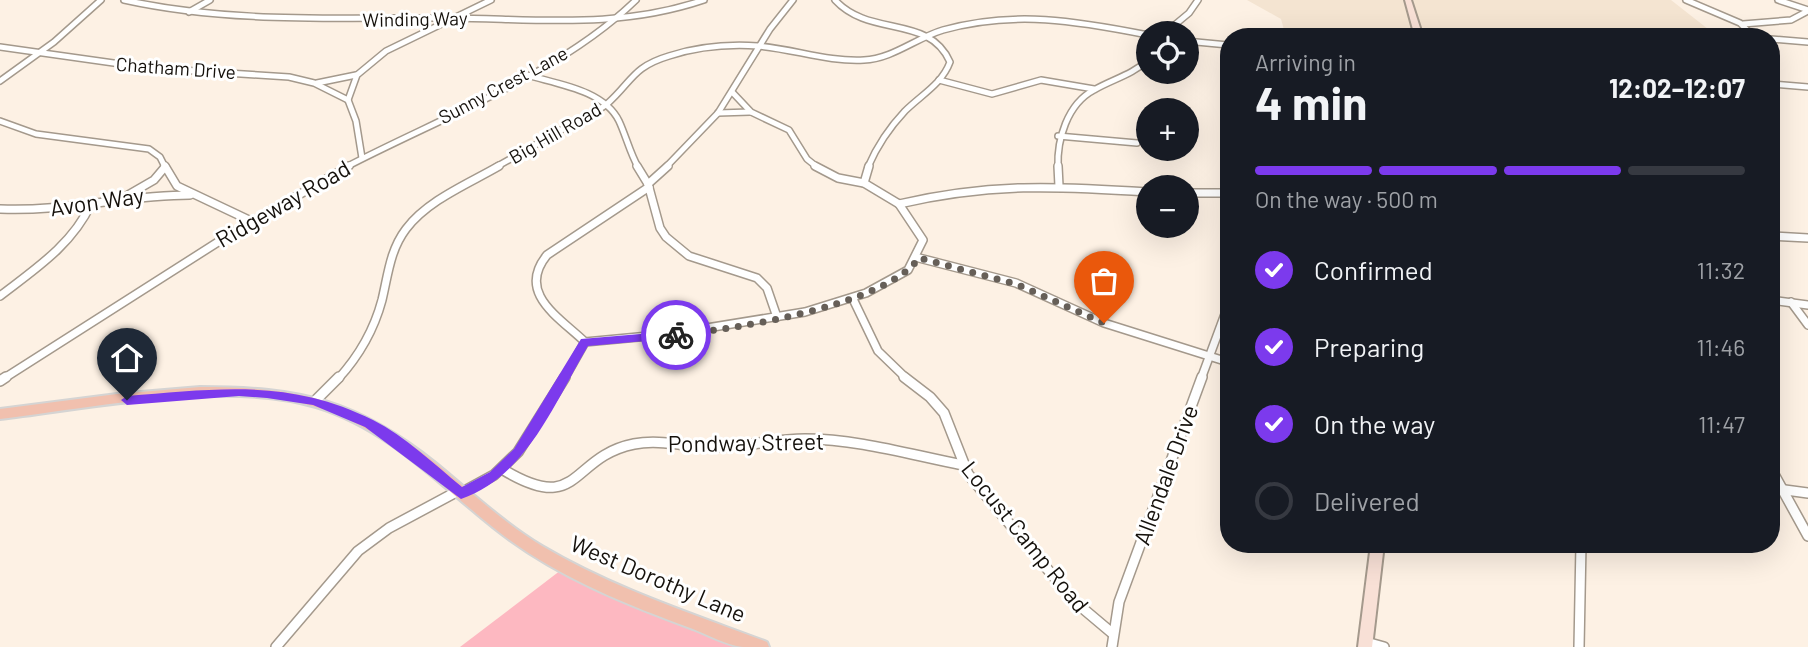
<!DOCTYPE html>
<html lang="en">
<head>
<meta charset="utf-8">
<style>
  :root { --surface:#171b24; --page:#242831; --text:#f1f3f6; --muted:#9ea1a6; --line:#363941; --accent:#7c3aed }
  body { margin:0; font-family:Barlow,sans-serif; background:var(--page); color:var(--text); height:100vh; display:flex; flex-direction:column; font-size:26px; white-space:nowrap }
  * { box-sizing:border-box; margin:0 }
  p { font-size:23px; color:var(--muted) }
  .icon { flex:none; width:38px; height:38px; fill:none; stroke:currentColor; stroke-width:2; stroke-linecap:round; stroke-linejoin:round }
  .map { position:relative; flex:1; overflow:hidden }
  .sheet { position:absolute; left:1220px; top:28px; width:560px; height:525px; display:flex; flex-direction:column; background:var(--surface); border-radius:28px; box-shadow:0 7px 28px #0002 }
  .sheet>* { flex:none }
  .controls { position:absolute; left:1136px; top:21px; display:grid; gap:14px }
  .controls a { display:grid; place-items:center; width:63px; height:63px; border-radius:50%; background:var(--surface); box-shadow:0 7px 28px #0002; font-size:35px }
  .pin { position:absolute; display:grid; place-items:center; width:60px; height:60px; color:#fff; margin:-72px -30px; border-radius:50% 50% 50% 0; rotate:-45deg; box-shadow:0 0 7px #0007 }
  .pin .icon { rotate:45deg }
  .courier { position:absolute; display:grid; place-items:center; width:70px; height:70px; margin:-35px; border:5px solid #7c3aed; border-radius:50%; background:#fff; color:#222; box-shadow:0 2px 9px #0007 }
  .summary em { font-style:normal; font-weight:700 }
  .summary div { display:flex; flex-direction:column-reverse }
  .summary { display:flex; align-items:center; justify-content:space-between; height:119px; padding:0 35px }
  h1 { font-size:46px; font-weight:700; line-height:52px }
  .bar { display:grid; grid-template-columns:repeat(4,1fr); gap:10px 7px; align-content:center; height:84px; padding:0 35px }
  .bar i { height:9px; border-radius:5px; background:var(--line) }
  .bar .on { background:var(--accent) }
  .bar p { grid-column:span 4 }
  ol { padding:0 35px; list-style:none }
  li { display:flex; align-items:center; gap:21px; height:77px }
  li p { margin-inline-start:auto }
  li .icon { padding:7px; border-radius:50%; background:var(--accent); color:#fff; stroke-width:4 }
  li:last-child { color:var(--muted) }
  li i { width:38px; height:38px; border:4px solid var(--line); border-radius:50% }
  .map>svg:first-child { display:block }
  .built { fill:#f4e4d1 }
  .green { fill:#fdb8c1 }
  .lines { fill:none; stroke-linecap:round; stroke-linejoin:round }
  .street-far2-casing { stroke:#a4998c; stroke-width:8 }
  .street-far1-casing { stroke:#a4998c; stroke-width:10 }
  .street-casing { stroke:#a4998c; stroke-width:12 }
  .secondary-casing { stroke:#a4998c; stroke-width:4 }
  .primary-casing { stroke:#d5d4d3; stroke-width:4 }
  .street-far2 { stroke:#fff; stroke-width:5 }
  .street-far1 { stroke:#fff; stroke-width:7 }
  .street { stroke:#fff; stroke-width:9 }
  .secondary { fill:#f8e0d6; fill-rule:evenodd }
  .primary { fill:#f1c0ae; fill-rule:evenodd }
  .route { fill:#7c3aed }
  .done { stroke:#665f58; stroke-width:7; stroke-dasharray:0 12.6 }
  .labels { text-anchor:middle; stroke-width:6; stroke-linejoin:round; paint-order:stroke }
  .far-street-label { font-size:19px; fill:#15110c; stroke:#fff }
  .street-label { font-size:23px; fill:#15110c; stroke:#fff }
</style>
</head>
<body>
<div class="map">
<svg width="1808" height="647" viewBox="0 0 1808 647">
  <rect width="100%" height="100%" fill="#fdf1e4"/>
  <path class="built" d="M1247,0H1671L1708,29L1712,37H1286L1281,19Z"/>
  <path class="green" d="M565,567L761,647H460Z"/>
  <g class="lines">
    <defs>
      <g id="street-far2">
        <path d="M124,0C233,24 341,17 452,18C540,19 618,29 704,0"/>
        <path d="M835,0C870,38 929,14 950,62C942,84 921,95 905,111C889,128 877,146 868,167"/>
        <path d="M1686,0L1740,23L1754,37"/>
        <path d="M1778,0L1808,10"/>
        <path d="M189,12L210,0"/>
        <path d="M1743,24L1791,20L1808,11"/>
        <path d="M1165,33L1189,13L1198,0"/>
        <path d="M1771,39L1808,42"/>
        <path d="M1186,41L1228,45"/>
        <path d="M0,47L149,68L289,77L314,83L348,100"/>
        <path d="M527,75C557,84 604,90 619,121C626,136 630,153 638,167"/>
        <path d="M939,80L992,94L1041,80L1094,89"/>
        <path d="M0,81L54,42L101,0"/>
        <path d="M317,83L356,75"/>
        <path d="M1771,84L1808,87"/>
        <path d="M733,93L751,112L789,130L807,159L817,167"/>
        <path d="M718,113L750,112"/>
        <path d="M0,121L36,134L149,149L160,157L165,167"/>
        <path d="M1058,136L1137,143"/>
        <path d="M362,158L356,121L348,100L357,75L386,51L491,0"/>
        <path d="M346,167C440,118 560,74 636,0"/>
        <path d="M496,167C523,152 549,137 575,122C585,117 598,111 607,104C632,82 632,67 669,56C697,47 729,44 758,46C794,49 828,62 864,60C892,59 916,38 943,30C1014,10 1077,21 1148,35"/>
        <path d="M666,167L718,113L770,29L793,0"/>
        <path d="M1058,167C1057,140 1067,104 1094,90C1113,79 1132,75 1148,60"/>
      </g>
      <g id="street-far1">
        <path d="M165,166L177,186L251,221"/>
        <path d="M637,166L648,184L660,228L666,237L689,256L757,278L767,288L777,317"/>
        <path d="M815,166L838,178L864,183L899,204C990,183 1056,186 1148,192"/>
        <path d="M1058,166L1059,186"/>
        <path d="M864,183L869,166"/>
        <path d="M648,184L668,166"/>
        <path d="M1186,193H1228"/>
        <path d="M128,195L154,180L165,167"/>
        <path d="M0,209C64,212 126,195 190,195"/>
        <path d="M1771,236L1808,238"/>
        <path d="M919,258L1016,283L1104,323L1228,362"/>
        <path d="M0,296C35,269 72,245 91,204"/>
        <path d="M853,299L878,351L907,379"/>
        <path d="M1771,300L1808,305"/>
        <path d="M1791,302L1808,325"/>
        <path d="M585,342L670,334L805,312L866,293L908,270L923,240L899,204"/>
        <path d="M3,379L229,235L349,166"/>
        <path d="M338,379C359,356 374,330 382,300C388,275 390,250 406,229C428,200 468,184 499,166"/>
        <path d="M564,379L585,342C559,317 516,293 547,255L649,187"/>
        <path d="M1201,379L1228,306"/>
      </g>
      <g id="street">
        <path d="M904,377L930,397L944,413L968,474L1074,601L1112,633"/>
        <path d="M0,381L6,377"/>
        <path d="M315,401L339,377"/>
        <path d="M502,469C581,517 569,457 634,444C660,439 688,447 714,447C745,447 774,439 805,439C858,439 911,455 963,465"/>
        <path d="M1771,469L1808,536"/>
        <path d="M1771,488L1808,493"/>
        <path d="M461,493L494,475L518,452L565,377"/>
        <path d="M1366,642L1384,647"/>
        <path d="M276,647L358,551L389,528L458,491"/>
        <path d="M1112,647L1119,602L1202,377"/>
        <path d="M1579,647L1581,544"/>
      </g>
      <g id="secondary">
        <path d="M1405,0H1411L1423,37H1415Z"/>
        <path d="M1371,544H1384L1372,647H1358Z"/>
      </g>
      <path id="primary" d="M200,387C301,387 357,400 437,464C471,492 504,523 542,546C613,588 690,613 767,642L769,647C761,647 751,647 743,647C726,645 708,635 693,629C625,604 557,577 499,532C441,487 389,429 316,407C226,380 93,408 0,419V409L117,394Z"/>
    </defs>
    <use href="#street-far2" class="street-far2-casing"/>
    <use href="#street-far1" class="street-far1-casing"/>
    <use href="#street" class="street-casing"/>
    <use href="#secondary" class="secondary-casing"/>
    <use href="#primary" class="primary-casing"/>
    <use href="#street-far2" class="street-far2"/>
    <use href="#street-far1" class="street-far1"/>
    <use href="#street" class="street"/>
    <use href="#secondary" class="secondary"/>
    <use href="#primary" class="primary"/>
  </g>
  <path class="route" d="M676,331L682,335L680,338L588,346C555,402 527,476 461,499L365,427L313,405L267,398L239,396L127,405L121,400L127,396C217,389 289,378 373,420C405,436 434,464 462,487L490,472L514,449L581,339Z"/>
  <g class="lines">
    <path class="done" d="M676,335C735,329 884,306 919,258L1016,284L1104,323"/>
  </g>
  <g class="labels">
    <g class="far-street-label">
      <text transform="translate(415 19) rotate(-1)" y="7">Winding Way</text>
      <text transform="translate(176 68) rotate(4)" y="7">Chatham Drive</text>
      <text transform="translate(503 85) rotate(-28)" y="7">Sunny Crest Lane</text>
      <text transform="translate(555 133) rotate(-30)" y="7">Big Hill Road</text>
    </g>
    <g class="street-label">
      <text transform="translate(97 202) rotate(-8)" y="8">Avon Way</text>
      <text transform="translate(283 204) rotate(-30)" y="8">Ridgeway Road</text>
      <text transform="translate(746 443) rotate(-1)" y="8">Pondway Street</text>
      <text transform="translate(1166 475) rotate(-70)" y="8">Allendale Drive</text>
      <text transform="translate(1025 537) rotate(51)" y="8">Locust Camp Road</text>
      <text transform="translate(658 579) rotate(23)" y="8">West Dorothy Lane</text>
    </g>
  </g>
</svg>
<div class="controls">
<a><svg class="icon" aria-label="locate" viewBox="0 0 24 24"><circle cx="12" cy="12" r="6"/><path d="M12 2v4M12 18v4M2 12h4M18 12h4"/></svg></a>
<a>+</a>
<a>−</a>
</div>
<div class="pin" style="left:1104px;top:323px;background:#ea580c"><svg class="icon" aria-label="bag" viewBox="0 0 24 24"><path d="M5 8h14l-1 12H6zM9 8a3 3 0 0 1 6 0"/></svg></div>
<div class="pin" style="left:127px;top:400px;background:#1f2937"><svg class="icon" aria-label="home" viewBox="0 0 24 24"><path d="M3 11l9-7 9 7M6 9v11h12V9"/></svg></div>
<div class="courier" style="left:676px;top:335px"><svg class="icon" aria-label="bike" viewBox="0 0 24 24"><circle cx="6" cy="16" r="4"/><circle cx="18" cy="16" r="4"/><path d="M6 16l4-8h5l3 8M10 8l3 8H6M13 5h3"/></svg></div>
<section class="sheet">
<div class="summary"><div><h1>4 min</h1><p>Arriving in</p></div><em>12:02–12:07</em></div>
<div class="bar"><i class="on"></i><i class="on"></i><i class="on"></i><i></i><p>On the way · 500 m</p></div>
<ol>
<li><svg class="icon" aria-label="check" viewBox="0 0 24 24"><path d="M5 12l5 5 9-10"/></svg>Confirmed<p>11:32</p></li>
<li><svg class="icon" aria-label="check" viewBox="0 0 24 24"><path d="M5 12l5 5 9-10"/></svg>Preparing<p>11:46</p></li>
<li><svg class="icon" aria-label="check" viewBox="0 0 24 24"><path d="M5 12l5 5 9-10"/></svg>On the way<p>11:47</p></li>
<li><i></i>Delivered</li>
</ol>
</section>
</div>
</body>
</html>
